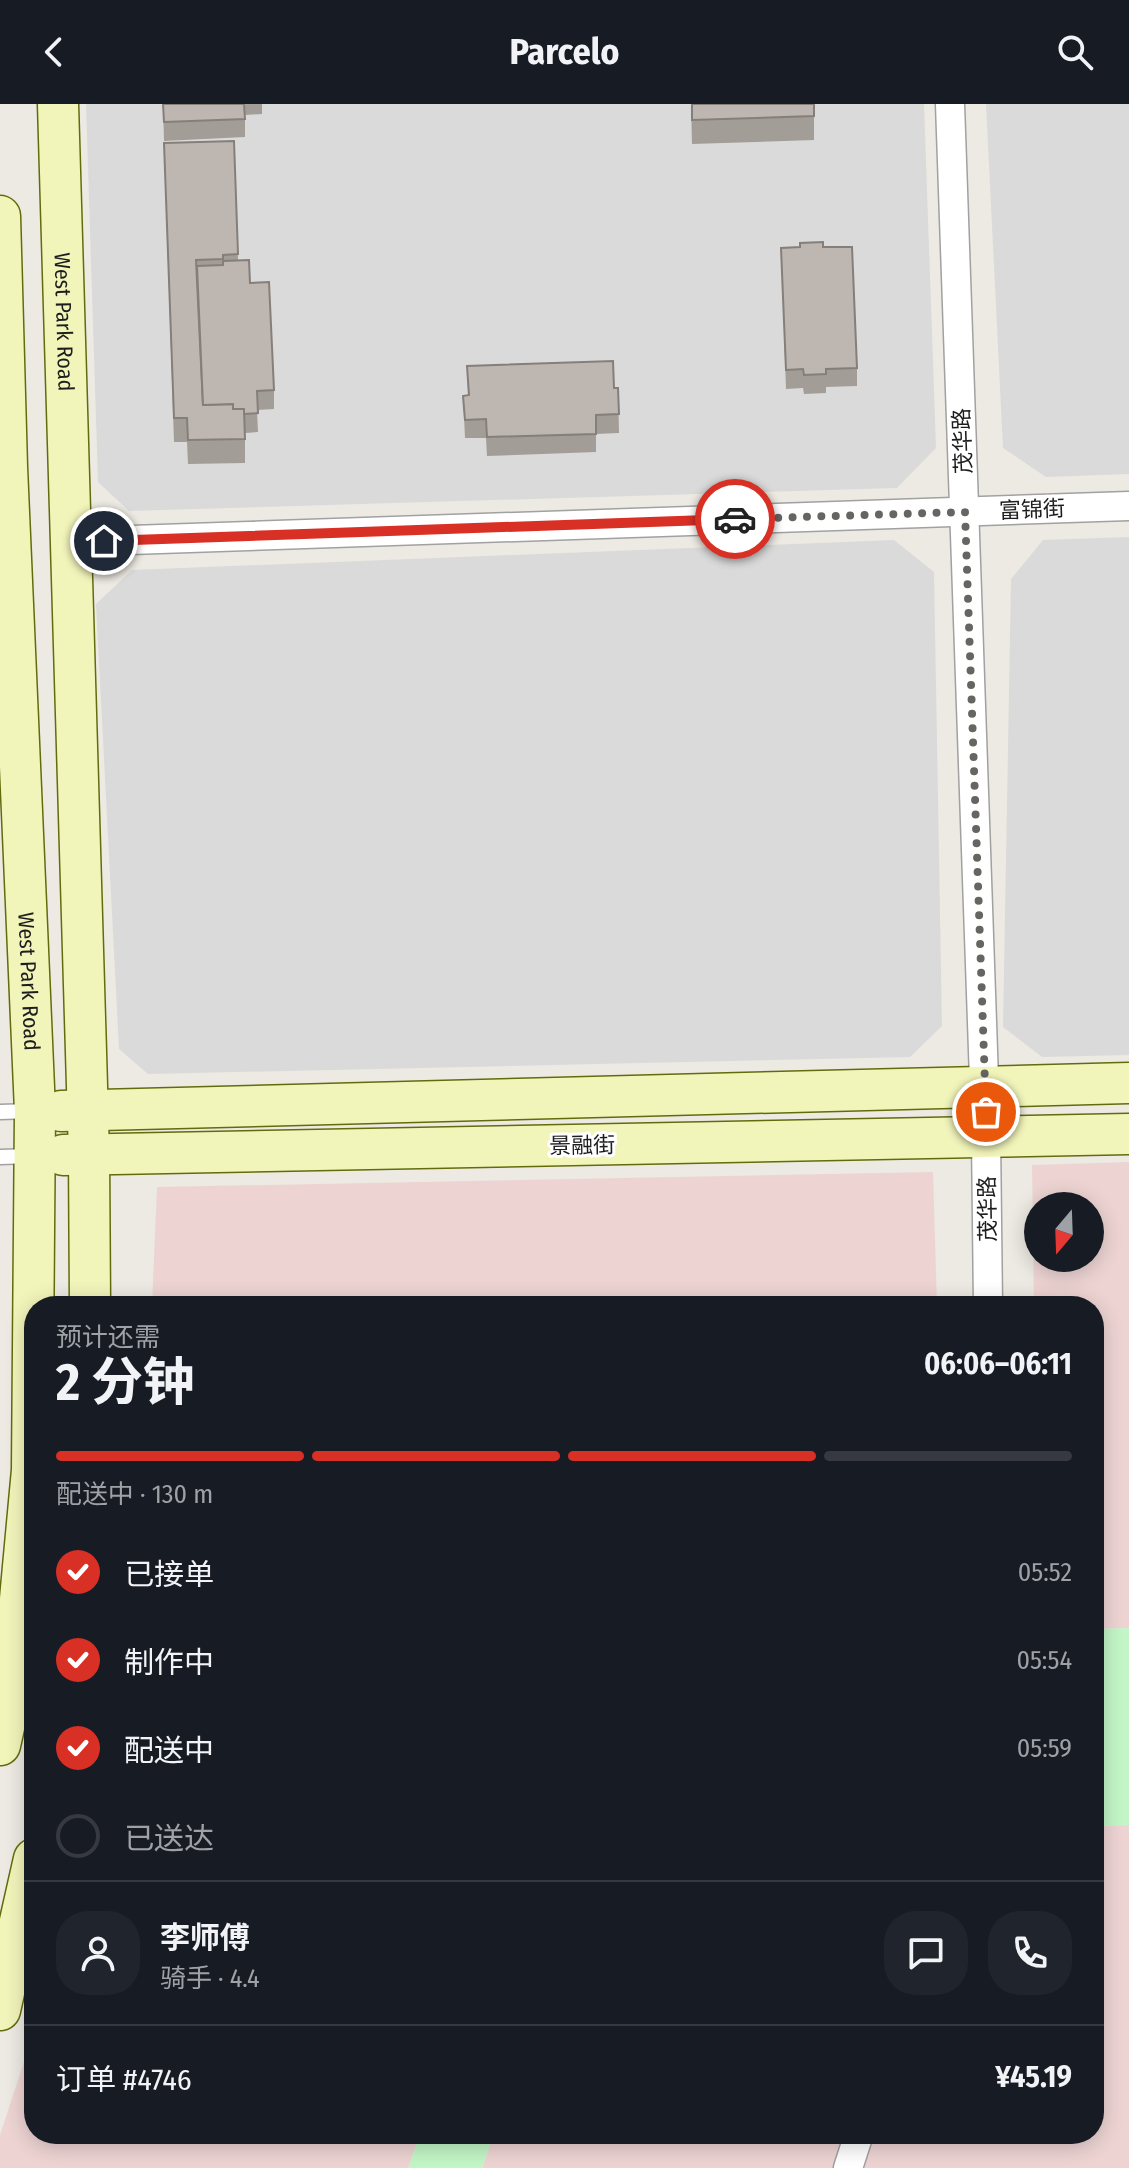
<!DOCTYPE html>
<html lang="zh">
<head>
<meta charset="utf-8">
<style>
  :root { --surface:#171b24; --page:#20242c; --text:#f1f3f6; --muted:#9ea1a6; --line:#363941; --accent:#d93025 }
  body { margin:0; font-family:"Fira Sans Condensed","Noto Sans SC",sans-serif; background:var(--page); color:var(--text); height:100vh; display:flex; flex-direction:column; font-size:30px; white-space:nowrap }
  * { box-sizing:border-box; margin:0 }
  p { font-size:26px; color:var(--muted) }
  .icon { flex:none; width:44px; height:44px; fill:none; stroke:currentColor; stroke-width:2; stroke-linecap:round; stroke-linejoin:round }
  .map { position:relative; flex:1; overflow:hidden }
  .details { position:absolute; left:24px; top:1192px; width:1080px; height:848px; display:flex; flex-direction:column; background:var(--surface); border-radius:32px; box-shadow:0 4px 20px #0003 }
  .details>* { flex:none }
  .needle { width:52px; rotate:199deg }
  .buttons { position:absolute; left:1024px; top:1088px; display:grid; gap:16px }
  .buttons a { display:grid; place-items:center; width:80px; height:80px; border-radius:50%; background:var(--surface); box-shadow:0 4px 20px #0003; font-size:40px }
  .pin { position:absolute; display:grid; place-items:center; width:68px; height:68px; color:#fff; margin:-34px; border:4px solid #fff; border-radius:50%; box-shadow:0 2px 8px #0007 }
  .courier { position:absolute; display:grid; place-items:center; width:80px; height:80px; margin:-40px; border:6px solid #d93025; border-radius:50%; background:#fff; color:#222; box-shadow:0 2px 10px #0007 }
  .summary em { font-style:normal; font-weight:700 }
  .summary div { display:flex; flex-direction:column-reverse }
  .summary { display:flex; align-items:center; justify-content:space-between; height:136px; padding:0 32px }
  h1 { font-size:52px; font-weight:700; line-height:60px }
  .bar { display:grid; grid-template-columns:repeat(4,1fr); gap:12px 8px; align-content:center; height:96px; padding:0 32px }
  .bar i { height:10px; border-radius:6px; background:var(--line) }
  .bar .current { background:var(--accent) }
  .bar p { grid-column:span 4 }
  .line { display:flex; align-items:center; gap:20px; padding:0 32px; border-top:2px solid var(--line) }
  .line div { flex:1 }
  .round { display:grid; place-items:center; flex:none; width:84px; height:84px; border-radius:32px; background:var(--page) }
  ol { padding:0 32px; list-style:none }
  li { display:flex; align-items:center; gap:24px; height:88px }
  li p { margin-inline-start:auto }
  li .icon { padding:8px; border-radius:50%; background:var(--accent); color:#fff; stroke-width:4 }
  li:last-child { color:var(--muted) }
  li i { width:44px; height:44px; border:4px solid var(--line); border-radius:50% }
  header { display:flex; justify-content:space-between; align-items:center; height:104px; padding:0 32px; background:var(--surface); font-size:36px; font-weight:700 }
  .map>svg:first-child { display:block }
  .residential { fill:#dbdada }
  .commercial { fill:#edd4d3; fill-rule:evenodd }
  .park { fill:#c3f5c7 }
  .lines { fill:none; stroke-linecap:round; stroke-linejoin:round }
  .lane-casing { stroke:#a1a1a1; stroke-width:17 }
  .street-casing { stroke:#a1a1a1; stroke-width:31 }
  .secondary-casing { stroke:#626c0c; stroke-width:43 }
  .lane { stroke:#fff; stroke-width:14 }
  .street { stroke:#fff; stroke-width:28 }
  .secondary { stroke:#f2f5ba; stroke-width:40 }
  .wall { fill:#a39d97 }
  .building { fill:#beb6b0; stroke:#857f7b; stroke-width:2 }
  .done { stroke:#666562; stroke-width:8; stroke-dasharray:0 14.4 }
  .route { stroke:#d93025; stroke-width:10 }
  .labels { text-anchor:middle; stroke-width:6; stroke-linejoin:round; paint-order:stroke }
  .street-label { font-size:22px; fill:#1d1d1d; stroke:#fff }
</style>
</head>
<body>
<header><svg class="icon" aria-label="back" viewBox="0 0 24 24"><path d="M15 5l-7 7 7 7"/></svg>Parcelo<svg class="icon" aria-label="search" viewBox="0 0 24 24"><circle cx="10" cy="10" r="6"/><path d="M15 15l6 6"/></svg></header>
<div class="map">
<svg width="1129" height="2064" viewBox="0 0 1129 2064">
  <rect width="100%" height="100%" fill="#edeae3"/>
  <g class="residential">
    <path d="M86,0H924L936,344L897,384L129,407L98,378Z"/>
    <path d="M986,0H1129V370L1046,373L1003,344Z"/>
    <path d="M1129,433V951L1042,953L1003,923L1011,475L1043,436Z"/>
    <path d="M894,436L934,468L942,922L910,953L148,970L119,945L96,500L132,466Z"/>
  </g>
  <g class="commercial">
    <path d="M1129,1058V1524L1094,1525V1202H1034L1032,1061ZM1090,1102V1154H1038V1102Z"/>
    <path d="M933,1068L937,1202H152L157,1083Z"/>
    <path d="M1129,1721V2064H482L494,2030H1094V1722Z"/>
    <path d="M34,1927V2030H420L408,2064H0V2031Z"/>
  </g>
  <g class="park">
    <path d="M1129,1524V1721L1094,1722V1525Z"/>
    <path d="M420,2030H494L482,2064H408Z"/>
  </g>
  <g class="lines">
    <defs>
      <g id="lane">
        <path d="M0,1008L31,1007"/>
        <path d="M0,1053L32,1052"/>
      </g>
      <g id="street">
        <path d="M950,0L986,1033L988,1202"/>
        <path d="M72,438L1129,402"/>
        <path d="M848,2064L859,2030"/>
      </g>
      <g id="secondary">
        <path id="s1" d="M58,0L89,1050L90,1202"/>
        <path id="s2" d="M0,112L7,363L35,1007L32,1366L11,1592L0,1641"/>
        <path d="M61,1007L1129,979"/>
        <path d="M63,1051L1129,1030"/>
        <path d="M0,1906L34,1755"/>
      </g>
    </defs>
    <use href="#lane" class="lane-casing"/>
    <use href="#street" class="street-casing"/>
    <use href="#secondary" class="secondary-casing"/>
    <use href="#lane" class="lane"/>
    <use href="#street" class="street"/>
    <use href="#secondary" class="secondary"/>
  </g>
  <g class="wall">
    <path d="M163,0H262V10L245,11V33L164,37Z"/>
    <path d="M691,0H814V36L692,40Z"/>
    <path d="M234,37L238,156L250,179L274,286V305L257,306L258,328L245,329V359L188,360L187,338H174L164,39Z"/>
    <path d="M823,143L857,264V282L826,283V289L804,290L803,284L786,285L781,144Z"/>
    <path d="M467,262L618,284L619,329L596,330V348L487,352L486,334H465L463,292L468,291Z"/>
  </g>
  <g class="building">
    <path d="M163,0H244L245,15L164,18Z"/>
    <path d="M692,0H814V12L692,16Z"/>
    <path d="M234,37L238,150L223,151V155L196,156L203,301L233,300V305H244L245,335L188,336L187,314H174L164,39Z"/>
    <path d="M823,138V143H852L857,264L826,265V270L804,271L803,265L786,266L781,144L800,143V139Z"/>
    <path d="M249,156L250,179L269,178L274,286L257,287L258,309L244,310V305H233V300L203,301L197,162L223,161V157Z"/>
    <path d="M613,257L614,284H618L619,310L596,311V330L487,333L486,315L465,316L463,292L469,291L467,262Z"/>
  </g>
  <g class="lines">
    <path class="done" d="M735,415L965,408L986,1008"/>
    <path class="route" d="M104,437L735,415"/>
  </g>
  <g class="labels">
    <g class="street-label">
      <text dy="8" stroke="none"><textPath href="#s1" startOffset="218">West Park Road</textPath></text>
      <text transform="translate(962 337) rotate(-92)" y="8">茂华路</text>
      <text transform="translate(1032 405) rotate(-2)" y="8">富锦街</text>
      <text dy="8" stroke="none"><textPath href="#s2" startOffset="766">West Park Road</textPath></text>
      <text transform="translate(582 1041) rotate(-1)" y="8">景融街</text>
      <text transform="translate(987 1105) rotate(-91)" y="8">茂华路</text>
    </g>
  </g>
</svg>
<div class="buttons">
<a><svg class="needle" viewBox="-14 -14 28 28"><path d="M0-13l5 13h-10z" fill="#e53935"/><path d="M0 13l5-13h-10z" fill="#9ea1a6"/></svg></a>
</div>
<div class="pin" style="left:986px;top:1008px;background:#ea580c"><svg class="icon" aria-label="bag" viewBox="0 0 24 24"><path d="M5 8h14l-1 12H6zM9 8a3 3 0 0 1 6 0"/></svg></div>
<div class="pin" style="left:104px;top:437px;background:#1f2937"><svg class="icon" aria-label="home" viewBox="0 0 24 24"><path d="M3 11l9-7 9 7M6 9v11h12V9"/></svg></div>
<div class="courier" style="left:735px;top:415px"><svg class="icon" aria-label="car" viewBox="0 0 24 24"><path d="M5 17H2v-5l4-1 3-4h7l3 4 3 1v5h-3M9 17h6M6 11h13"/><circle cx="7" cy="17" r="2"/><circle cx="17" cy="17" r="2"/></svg></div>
<section class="details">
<div class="summary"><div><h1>2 分钟</h1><p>预计还需</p></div><em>06:06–06:11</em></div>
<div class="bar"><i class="current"></i><i class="current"></i><i class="current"></i><i></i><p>配送中 · 130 m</p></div>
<ol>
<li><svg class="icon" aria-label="check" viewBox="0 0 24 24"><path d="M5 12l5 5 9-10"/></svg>已接单<p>05:52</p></li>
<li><svg class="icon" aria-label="check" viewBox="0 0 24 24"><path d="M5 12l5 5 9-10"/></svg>制作中<p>05:54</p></li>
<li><svg class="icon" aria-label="check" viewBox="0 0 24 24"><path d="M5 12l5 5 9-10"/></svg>配送中<p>05:59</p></li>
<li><i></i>已送达</li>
</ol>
<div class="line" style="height:144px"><a class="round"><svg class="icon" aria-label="person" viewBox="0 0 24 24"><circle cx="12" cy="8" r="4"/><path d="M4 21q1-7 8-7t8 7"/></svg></a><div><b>李师傅</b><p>骑手 · 4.4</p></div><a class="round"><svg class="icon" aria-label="chat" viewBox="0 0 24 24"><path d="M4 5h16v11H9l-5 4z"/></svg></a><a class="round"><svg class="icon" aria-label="phone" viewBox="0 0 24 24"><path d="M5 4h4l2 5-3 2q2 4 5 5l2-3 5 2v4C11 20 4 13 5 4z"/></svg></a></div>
<div class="line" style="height:104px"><div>订单 #4746</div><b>¥45.19</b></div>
</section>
</div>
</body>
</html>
